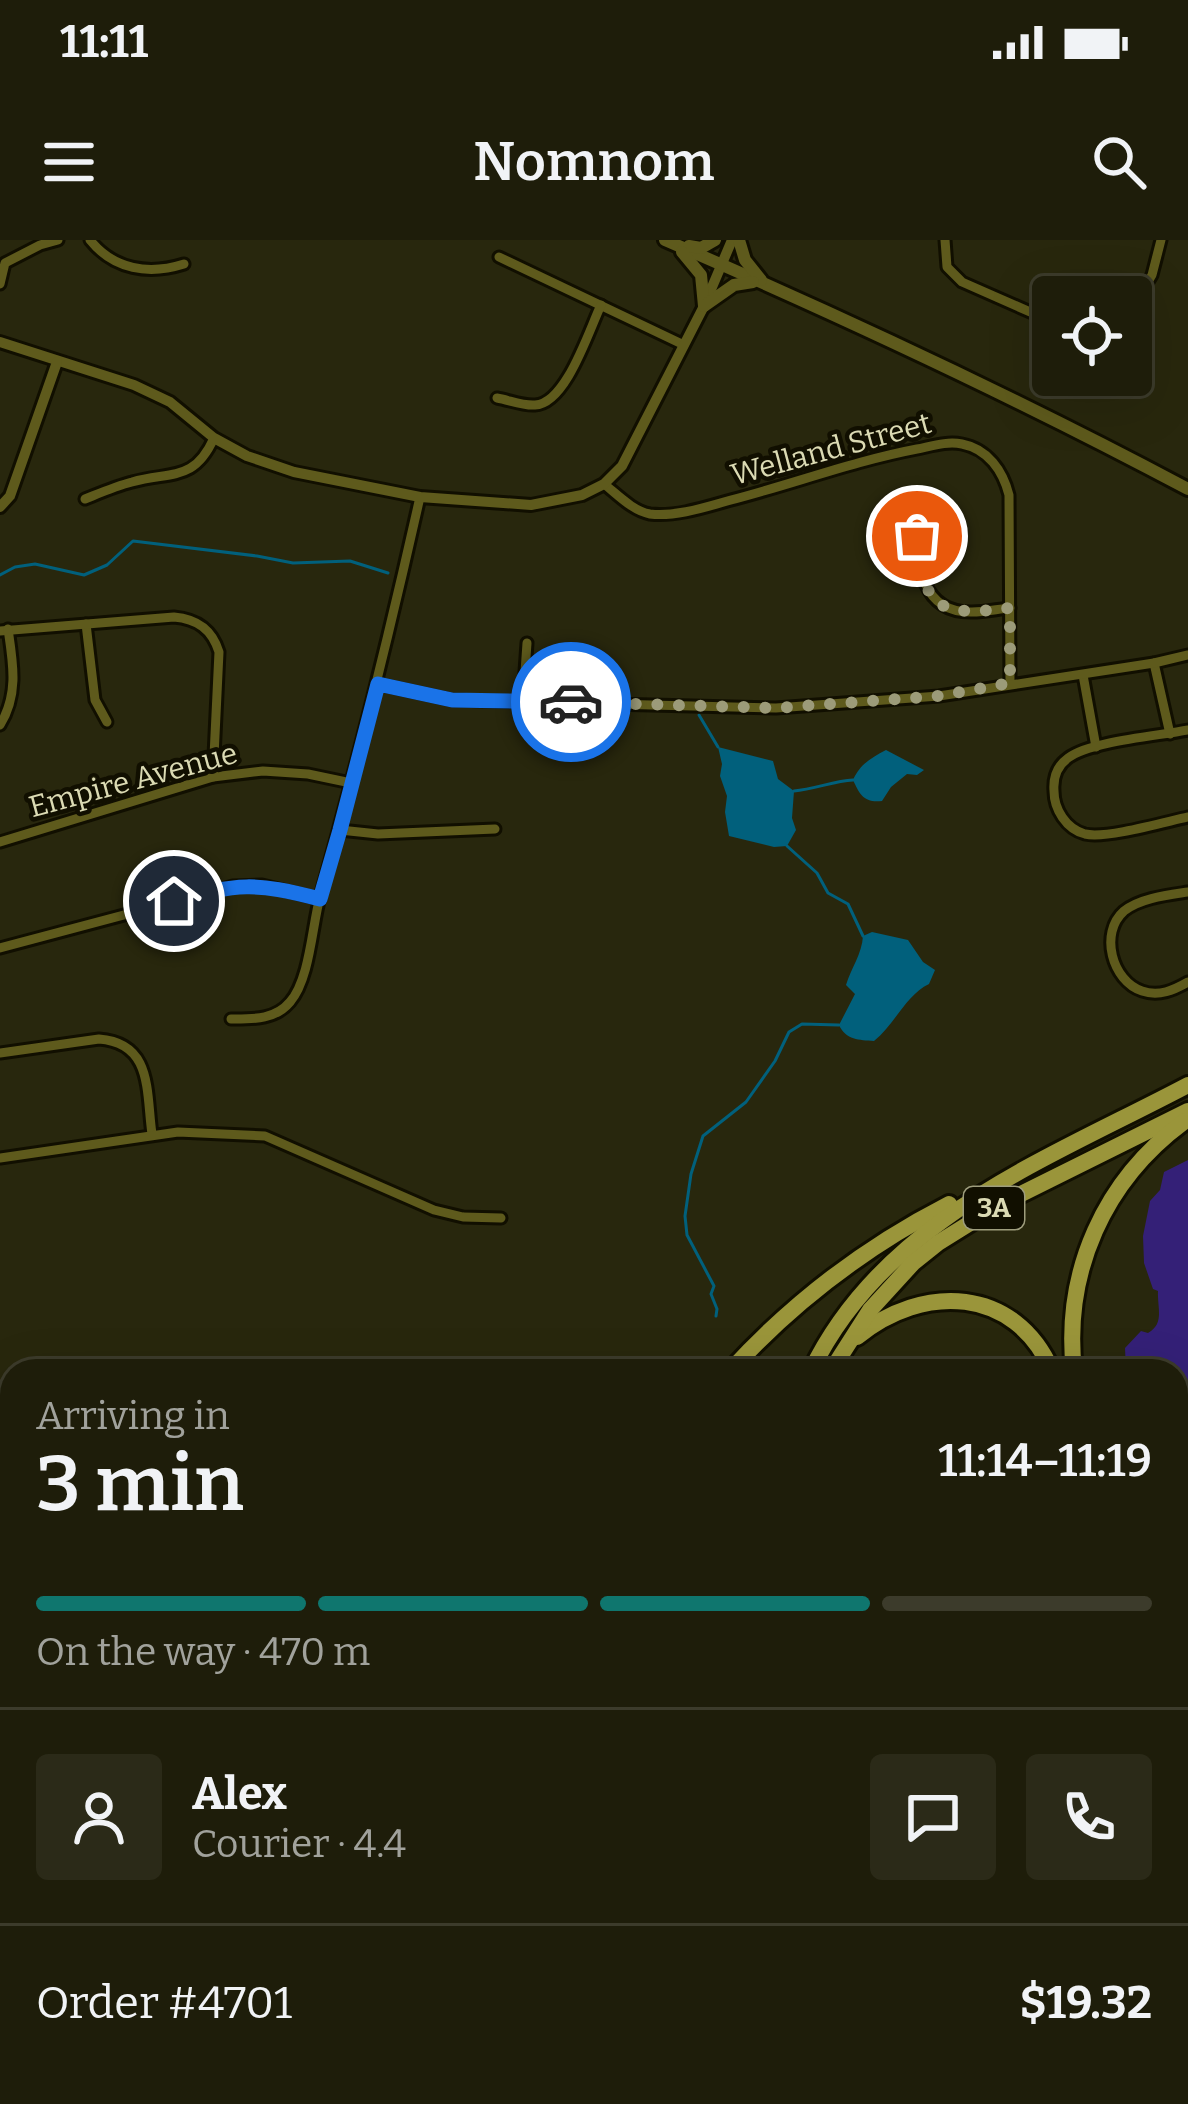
<!DOCTYPE html>
<html lang="en">
<head>
<meta charset="utf-8">
<style>
  :root { --surface:#1e1d0a; --page:#2b2a18; --text:#f1f3f6; --muted:#a1a29c; --line:#3c3b2b; --accent:#0f766e }
  body { margin:0; font-family:Bitter,serif; background:var(--page); color:var(--text); height:100vh; display:flex; flex-direction:column; font-size:45px; white-space:nowrap }
  * { box-sizing:border-box; margin:0 }
  p { font-size:39px; color:var(--muted) }
  .icon { flex:none; width:66px; height:66px; fill:none; stroke:currentColor; stroke-width:2; stroke-linecap:round; stroke-linejoin:round }
  .map { position:relative; flex:1; overflow:hidden }
  .drawer { position:absolute; left:0px; top:1119px; width:1188px; height:747px; display:flex; flex-direction:column; background:var(--surface); border-radius:36px 36px 0 0; box-shadow:0 12px 48px #0002,0 0 0 3px var(--line) }
  .drawer>* { flex:none }
  .fabs { position:absolute; left:1032px; top:36px; display:grid; gap:24px }
  .fabs a { display:grid; place-items:center; width:120px; height:120px; border-radius:12px; background:var(--surface); box-shadow:0 12px 48px #0002,0 0 0 3px var(--line); font-size:60px }
  .pin { position:absolute; display:grid; place-items:center; width:102px; height:102px; color:#fff; margin:-51px; border:6px solid #fff; border-radius:50%; box-shadow:0 3px 12px #0007 }
  .courier { position:absolute; display:grid; place-items:center; width:120px; height:120px; margin:-60px; border:9px solid #1a73e8; border-radius:50%; background:#fff; color:#222; box-shadow:0 3px 15px #0007 }
  .overview em { font-style:normal; font-weight:600 }
  .overview div { display:flex; flex-direction:column-reverse }
  .overview { display:flex; align-items:center; justify-content:space-between; height:204px; padding:0 36px }
  h1 { font-size:78px; font-weight:600; line-height:90px }
  .bar { display:grid; grid-template-columns:repeat(4,1fr); gap:18px 12px; align-content:center; height:144px; padding:0 36px }
  .bar i { height:15px; border-radius:9px; background:var(--line) }
  .bar .active { background:var(--accent) }
  .bar p { grid-column:span 4 }
  .line { display:flex; align-items:center; gap:30px; padding:0 36px; border-top:3px solid var(--line) }
  .line div { flex:1 }
  .round { display:grid; place-items:center; flex:none; width:126px; height:126px; border-radius:12px; background:var(--page) }
  .status { display:flex; justify-content:space-between; align-items:center; height:84px; padding:0 60px; background:var(--surface); direction:ltr }
  .status svg { height:33px; fill:currentColor }
  header { display:flex; justify-content:space-between; align-items:center; height:156px; padding:0 36px; background:var(--surface); font-size:54px; font-weight:600 }
  .map>svg:first-child { display:block }
  .green { fill:#342077 }
  .water { fill:#01607c }
  .lines { fill:none; stroke-linecap:round; stroke-linejoin:round }
  .stream { stroke:#01607c; stroke-width:3 }
  .minor-casing { stroke:#110f00; stroke-width:15 }
  .tertiary-casing { stroke:#110f00; stroke-width:16 }
  .secondary-casing { stroke:#110f00; stroke-width:18 }
  .motorway-casing { stroke:#110f00; stroke-width:22 }
  .minor { stroke:#5e5a1c; stroke-width:9 }
  .tertiary { stroke:#5e5a1c; stroke-width:10 }
  .secondary { stroke:#5e5a1c; stroke-width:12 }
  .motorway { stroke:#9a953a; stroke-width:16 }
  .done { stroke:#9c9b79; stroke-width:12; stroke-dasharray:0 21.6 }
  .route { stroke:#1a73e8; stroke-width:15 }
  .labels { text-anchor:middle; stroke-width:9; stroke-linejoin:round; paint-order:stroke }
  .shield { fill:#110f00; stroke:#9e9d7d; stroke-width:3 }
  .shield-label { font-size:27px; font-weight:bold; fill:#dbdab3 }
  .street-label { font-size:30px; fill:#dbdab3; stroke:#110f00 }
</style>
</head>
<body>
<div class="status"><b>11:11</b><svg viewBox="0 0 49 12"><path d="M0 12V9h3v3zM5 12V6h3v6zM10 12V3h3v9zM15 12V0h3v12zM26 1h20v11H26zM47 4h2v5h-2z"/></svg></div>
<header><svg class="icon" aria-label="menu" viewBox="0 0 24 24"><path d="M4 6h16M4 12h16M4 18h16"/></svg>Nomnom<svg class="icon" aria-label="search" viewBox="0 0 24 24"><circle cx="10" cy="10" r="6"/><path d="M15 15l6 6"/></svg></header>
<div class="map">
<svg width="1188" height="1864" viewBox="0 0 1188 1864">
  <rect width="100%" height="100%" fill="#28270d"/>
  <g class="green">
    <path d="M1188,920V1713L1176,1707V1131H1126L1125,1108L1141,1091L1148,1093C1165,1084 1157,1067 1158,1051L1153,1049L1144,1023L1143,996L1150,961L1160,950L1164,932Z"/>
    <path d="M0,1630L12,1635V1794L0,1792Z"/>
    <path d="M470,1854H576L575,1864H469Z"/>
    <path d="M731,1854H1088L1086,1864H730Z"/>
  </g>
  <g class="water">
    <path d="M718,507L773,521L778,539L794,551L792,578L796,590L787,606L774,607L729,596L725,572L727,556L720,536L722,524Z"/>
    <path d="M886,510L924,530L917,535L907,534L891,547L882,561C864,563 860,555 853,540C860,524 871,518 886,510Z"/>
    <path d="M872,692L908,700L923,722L935,730L929,744C906,755 895,784 874,801C859,800 846,800 839,785L855,754L846,745C851,728 862,714 863,696Z"/>
  </g>
  <g class="lines">
    <g class="stream">
      <path d="M0,335L15,327L35,324L84,335L107,325L133,301L257,316L293,323L350,321L388,333"/>
      <path d="M699,475L718,507"/>
      <path d="M794,551C815,549 834,541 853,540"/>
      <path d="M787,606L817,633L828,653L848,664L863,696"/>
      <path d="M716,1076L717,1069L711,1054L714,1046L687,995L685,976L691,934L703,896L746,862L775,821L789,792L802,784L839,785"/>
    </g>
    <defs>
      <g id="minor">
        <path d="M90,0C114,30 149,35 184,24"/>
        <path d="M945,0L947,27L962,42L1053,82"/>
        <path d="M499,17L684,105"/>
        <path d="M0,44L5,23L40,5L58,0"/>
        <path d="M1131,70L1152,35L1161,0"/>
        <path d="M497,158C509,160 523,166 535,165C566,164 589,90 601,65"/>
        <path d="M604,244C618,255 633,271 650,274C676,277 706,267 731,260C793,244 854,221 917,209C932,206 947,201 962,204C988,209 1003,231 1009,255L1010,443"/>
        <path d="M85,259C100,253 116,246 132,242C172,231 194,242 214,198"/>
        <path d="M915,271C918,312 914,373 972,372C985,372 998,369 1010,368"/>
        <path d="M86,384L95,460L107,482"/>
        <path d="M0,391L174,377C197,379 212,389 219,412L213,537"/>
        <path d="M1154,423L1170,494"/>
        <path d="M1083,435L1096,507"/>
        <path d="M378,444L452,460L776,468L939,456L1154,423L1188,415"/>
        <path d="M523,461L527,403"/>
        <path d="M0,485C19,454 13,423 8,389"/>
        <path d="M1188,490C1158,496 1091,501 1068,518C1057,526 1053,538 1054,551C1054,569 1066,589 1085,594C1106,599 1165,582 1188,577"/>
        <path d="M340,590L378,594L495,589"/>
        <path d="M0,602L213,537L263,531L308,534L351,543"/>
        <path d="M1188,652C1168,655 1140,658 1124,671C1099,693 1112,741 1142,751C1159,757 1174,750 1188,742"/>
        <path d="M0,708L233,646L262,645L320,659"/>
        <path d="M231,779C253,779 275,780 290,762C310,739 312,686 320,657C357,524 390,391 420,257"/>
        <path d="M0,813L99,799C153,803 146,852 152,894"/>
        <path d="M0,918L178,892L265,896L434,970L463,977L501,978"/>
      </g>
      <g id="tertiary">
        <path d="M0,102L134,145L170,162L214,198L247,216L294,232L420,257L531,265L582,255L604,244L622,226L704,66L732,0"/>
        <path d="M0,267L10,256L57,122"/>
        <path d="M1176,1529L1188,1530"/>
        <path d="M0,1589L12,1591"/>
      </g>
      <g id="secondary">
        <path d="M665,0C843,77 1017,158 1188,249"/>
        <path d="M739,0L745,20L761,40"/>
        <path d="M689,6L701,8L715,0"/>
        <path d="M682,12L701,35L704,66"/>
        <path d="M704,66L734,45L753,42"/>
        <path d="M0,1384L12,1385"/>
      </g>
      <g id="motorway">
        <path d="M857,1097C923,1043 1015,1046 1052,1131"/>
        <path d="M730,1131C794,1061 865,1007 949,964"/>
        <path d="M811,1131C884,979 1048,919 1188,845"/>
        <path d="M831,1131L870,1070L913,1023L938,1003L999,965L1188,871"/>
        <path d="M1074,1131C1063,1032 1104,940 1185,881"/>
        <path d="M1176,1743L1188,1747"/>
        <path d="M1176,1766L1188,1776"/>
        <path d="M1176,1793L1188,1804"/>
        <path d="M1176,1822L1188,1836"/>
      </g>
    </defs>
    <use href="#minor" class="minor-casing"/>
    <use href="#tertiary" class="tertiary-casing"/>
    <use href="#secondary" class="secondary-casing"/>
    <use href="#motorway" class="motorway-casing"/>
    <use href="#minor" class="minor"/>
    <use href="#tertiary" class="tertiary"/>
    <use href="#secondary" class="secondary"/>
    <use href="#motorway" class="motorway"/>
  </g>
  <g class="lines">
    <path class="done" d="M571,462L776,468L939,456L1010,443V368C939,377 923,370 917,296"/>
    <path class="route" d="M174,661C239,643 254,642 320,659L340,590L378,444L452,460L571,462"/>
  </g>
  <g class="labels">
    <rect class="shield" x="964" y="947" width="60" height="42" rx="9"/>
    <g class="shield-label">
      <text x="994" y="977">3A</text>
    </g>
    <g class="street-label">
      <text transform="translate(831 209) rotate(-15)" y="10">Welland Street</text>
      <text transform="translate(133 540) rotate(-15)" y="10">Empire Avenue</text>
    </g>
  </g>
</svg>
<div class="fabs">
<a><svg class="icon" aria-label="locate" viewBox="0 0 24 24"><circle cx="12" cy="12" r="6"/><path d="M12 2v4M12 18v4M2 12h4M18 12h4"/></svg></a>
</div>
<div class="pin" style="left:917px;top:296px;background:#ea580c"><svg class="icon" aria-label="bag" viewBox="0 0 24 24"><path d="M5 8h14l-1 12H6zM9 8a3 3 0 0 1 6 0"/></svg></div>
<div class="pin" style="left:174px;top:661px;background:#1f2937"><svg class="icon" aria-label="home" viewBox="0 0 24 24"><path d="M3 11l9-7 9 7M6 9v11h12V9"/></svg></div>
<div class="courier" style="left:571px;top:462px"><svg class="icon" aria-label="car" viewBox="0 0 24 24"><path d="M5 17H2v-5l4-1 3-4h7l3 4 3 1v5h-3M9 17h6M6 11h13"/><circle cx="7" cy="17" r="2"/><circle cx="17" cy="17" r="2"/></svg></div>
<section class="drawer">
<div class="overview"><div><h1>3 min</h1><p>Arriving in</p></div><em>11:14–11:19</em></div>
<div class="bar"><i class="active"></i><i class="active"></i><i class="active"></i><i></i><p>On the way · 470 m</p></div>
<div class="line" style="height:216px"><a class="round"><svg class="icon" aria-label="person" viewBox="0 0 24 24"><circle cx="12" cy="8" r="4"/><path d="M4 21q1-7 8-7t8 7"/></svg></a><div><b>Alex</b><p>Courier · 4.4</p></div><a class="round"><svg class="icon" aria-label="chat" viewBox="0 0 24 24"><path d="M4 5h16v11H9l-5 4z"/></svg></a><a class="round"><svg class="icon" aria-label="phone" viewBox="0 0 24 24"><path d="M5 4h4l2 5-3 2q2 4 5 5l2-3 5 2v4C11 20 4 13 5 4z"/></svg></a></div>
<div class="line" style="height:156px"><div>Order #4701</div><b>$19.32</b></div>
</section>
</div>
</body>
</html>
